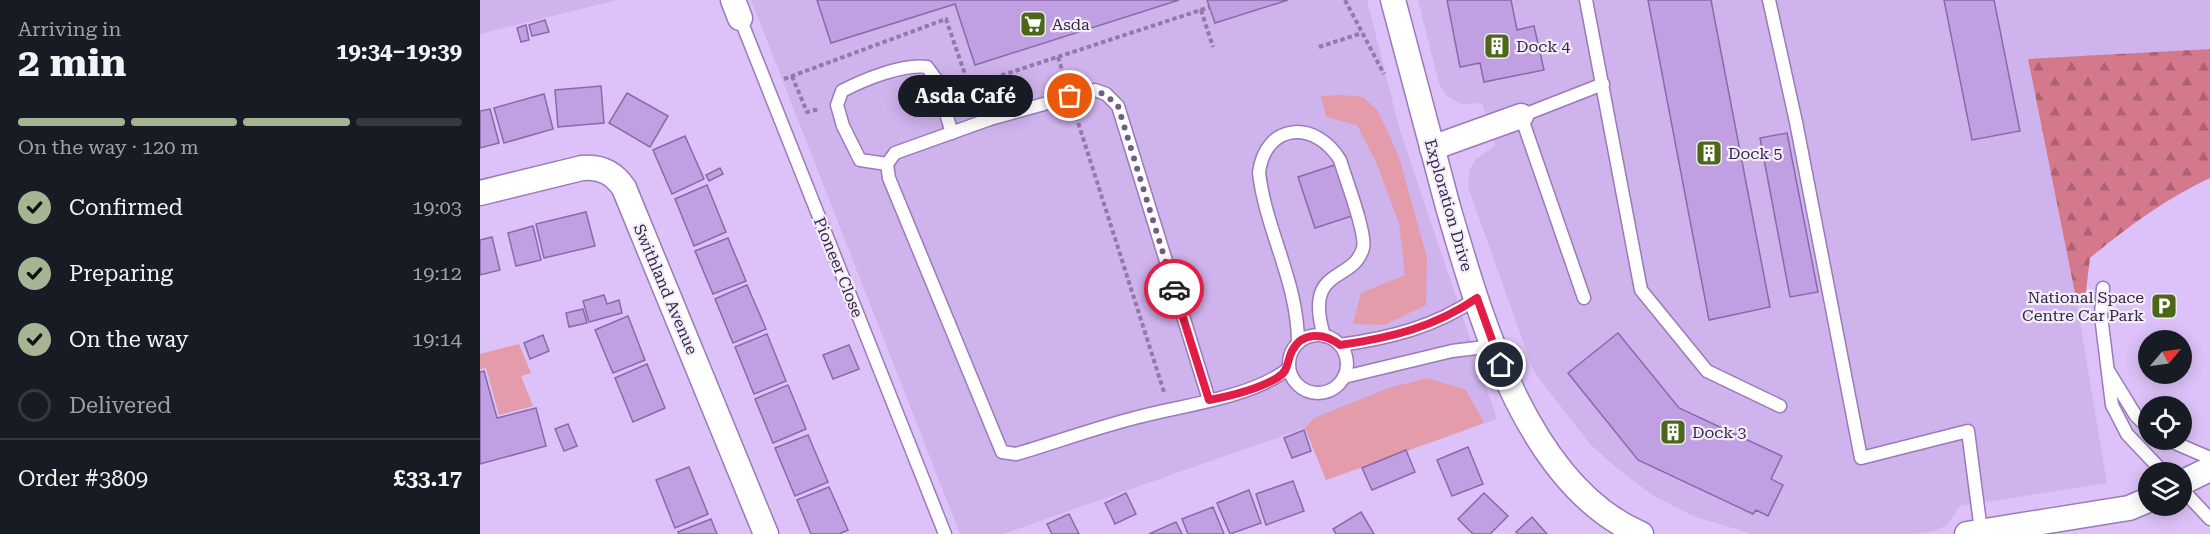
<!DOCTYPE html>
<html lang="en">
<head>
<meta charset="utf-8">
<style>
  :root { --surface:#171b24; --page:#242831; --text:#f1f3f6; --muted:#9ea1a6; --line:#363941; --accent:#a7b493 }
  body { margin:0; font-family:"Roboto Serif",serif; background:var(--page); color:var(--text); height:100vh; display:flex; flex-direction:column; font-size:22px; white-space:nowrap }
  * { box-sizing:border-box; margin:0 }
  p { font-size:20px; color:var(--muted) }
  .icon { flex:none; width:33px; height:33px; fill:none; stroke:currentColor; stroke-width:2; stroke-linecap:round; stroke-linejoin:round }
  .map { position:relative; flex:1; overflow:hidden }
  .sheet { display:flex; flex-direction:column; background:var(--surface); width:480px }
  .sheet>* { flex:none }
  .needle { width:39px; rotate:61deg }
  .controls { position:absolute; left:1658px; top:330px; display:grid; gap:12px }
  .controls a { display:grid; place-items:center; width:54px; height:54px; border-radius:50%; background:var(--surface); box-shadow:0 3px 15px #0003; font-size:30px }
  .pin { position:absolute; display:grid; place-items:center; width:51px; height:51px; color:#fff; margin:-26px; border:3px solid #fff; border-radius:50%; box-shadow:0 2px 6px #0007 }
  .courier { position:absolute; display:grid; place-items:center; width:60px; height:60px; margin:-30px; border:4px solid #e11d48; border-radius:50%; background:#fff; color:#222; box-shadow:0 2px 8px #0007 }
  .bubble { position:absolute; height:42px; border-radius:21px; background:var(--surface); box-shadow:0 3px 15px #0003; font-size:20px; font-weight:700; line-height:42px; text-align:center }
  .headline em { font-style:normal; font-weight:700 }
  .headline div { display:flex; flex-direction:column-reverse }
  .headline { display:flex; align-items:center; justify-content:space-between; height:102px; padding:0 18px }
  h1 { font-size:39px; font-weight:700; line-height:45px }
  .bar { display:grid; grid-template-columns:repeat(4,1fr); gap:9px 6px; align-content:center; height:72px; padding:0 18px }
  .bar i { height:8px; border-radius:4px; background:var(--line) }
  .bar .current { background:var(--accent) }
  .bar p { grid-column:span 4 }
  .line { display:flex; align-items:center; gap:15px; padding:0 18px; border-top:2px solid var(--line) }
  .line div { flex:1 }
  ol { padding:0 18px; list-style:none }
  li { display:flex; align-items:center; gap:18px; height:66px }
  li p { margin-inline-start:auto }
  li .icon { padding:6px; border-radius:50%; background:var(--accent); color:#111; stroke-width:4 }
  li:last-child { color:var(--muted) }
  li i { width:33px; height:33px; border:3px solid var(--line); border-radius:50% }
  main { display:flex; flex:1; min-height:0 }
  .map>svg:first-child { display:block }
  .built { fill:#cfb3ed }
  .green { fill:#e49baa }
  .forest { fill:url(#forest-firs) }
  .building { fill:#c0a0e2; stroke:#896aa9; stroke-width:1.5 }
  .lines { fill:none; stroke-linecap:round; stroke-linejoin:round }
  .service-casing { stroke:#9a7aba; stroke-width:15 }
  .minor-casing { stroke:#9a7aba; stroke-width:27 }
  .path { stroke:#8f7ba5; stroke-width:4; stroke-dasharray:4.5 3; stroke-linecap:butt }
  .service { stroke:#fff; stroke-width:12 }
  .minor { stroke:#fff; stroke-width:24 }
  .done { stroke:#6f5e83; stroke-width:6; stroke-dasharray:0 10.8 }
  .route { stroke:#e11d48; stroke-width:8 }
  .labels { text-anchor:middle; stroke-width:4.5; stroke-linejoin:round; paint-order:stroke }
  .poi-label { font-size:16px; fill:#352843; stroke:#f3edfb; text-anchor:start }
  .street-label { font-size:16px; fill:#352843; stroke:#f3edfb }
</style>
</head>
<body>
<main>
<section class="sheet">
<div class="headline"><div><h1>2 min</h1><p>Arriving in</p></div><em>19:34–19:39</em></div>
<div class="bar"><i class="current"></i><i class="current"></i><i class="current"></i><i></i><p>On the way · 120 m</p></div>
<ol>
<li><svg class="icon" aria-label="check" viewBox="0 0 24 24"><path d="M5 12l5 5 9-10"/></svg>Confirmed<p>19:03</p></li>
<li><svg class="icon" aria-label="check" viewBox="0 0 24 24"><path d="M5 12l5 5 9-10"/></svg>Preparing<p>19:12</p></li>
<li><svg class="icon" aria-label="check" viewBox="0 0 24 24"><path d="M5 12l5 5 9-10"/></svg>On the way<p>19:14</p></li>
<li><i></i>Delivered</li>
</ol>
<div class="line" style="height:78px"><div>Order #3809</div><b>£33.17</b></div>
</section>
<div class="map">
<svg width="1730" height="534" viewBox="0 0 1730 534">
  <defs>
    <pattern id="forest-firs" width="22" height="20" patternUnits="userSpaceOnUse" patternTransform="scale(1.5)"><rect width="22" height="20" fill="#d4788c"/><path d="M5 1l3.5 6h-7zM16 11l3.5 6h-7z" fill="#ad6274"/></pattern>
  </defs>
  <rect width="100%" height="100%" fill="#dcc2f9"/>
  <g class="built">
    <path d="M0,0H137L0,34Z"/>
    <path d="M271,0H887L919,127L1017,419L846,480L825,428L523,534H480Z"/>
    <path d="M938,0H1730V49L1548,60L1597,303L1627,483L1480,506L1467,525L1454,531L1433,534H1272L1213,516L1174,496L1139,470L1110,444L1054,372L988,187L990,169L996,159L1015,146L1013,138L1002,103L980,104L967,96L959,84Z"/>
  </g>
  <g class="green">
    <path d="M861,95L883,97L898,111L919,157L947,258L946,305L904,325L873,324L881,293L925,275L919,223L896,162L877,125L846,117L841,96Z"/>
    <path d="M39,344L51,373L41,376L53,406L19,415L6,368L0,369V354Z"/>
    <path d="M947,378L986,390L1004,423L846,480L825,428L834,418L909,388Z"/>
  </g>
  <path class="forest" d="M1730,49V178C1687,198 1646,228 1610,258L1606,291L1597,303L1548,59Z"/>
  <g class="building">
    <path d="M337,0H699L495,65L475,4L351,43Z"/>
    <path d="M727,0H808L735,23Z"/>
    <path d="M967,0H1031L1037,30L1054,26L1064,70L1004,82L1000,63L980,67Z"/>
    <path d="M1168,0H1231L1290,307L1229,320Z"/>
    <path d="M1464,0H1514L1540,131L1492,140Z"/>
    <path d="M65,20L69,32L52,36L49,25Z"/>
    <path d="M46,25L49,40L41,42L37,28Z"/>
    <path d="M121,86L124,123L78,127L75,90Z"/>
    <path d="M147,93L188,116L170,147L129,123Z"/>
    <path d="M64,94L73,129L24,143L14,108Z"/>
    <path d="M10,109L19,143L0,148V111Z"/>
    <path d="M1307,133L1338,292L1310,297L1280,138Z"/>
    <path d="M205,136L224,179L192,194L173,150Z"/>
    <path d="M867,161L884,212L835,228L818,177Z"/>
    <path d="M240,168L243,174L229,181L226,175Z"/>
    <path d="M227,185L246,232L214,246L195,199Z"/>
    <path d="M106,212L115,246L64,258L56,224Z"/>
    <path d="M53,226L61,260L36,266L28,233Z"/>
    <path d="M12,237L20,270L0,275V240Z"/>
    <path d="M248,238L266,281L233,294L215,251Z"/>
    <path d="M267,285L286,329L253,343L235,299Z"/>
    <path d="M124,295L127,304L139,300L142,313L109,322L103,301Z"/>
    <path d="M103,309L107,323L89,327L86,313Z"/>
    <path d="M148,316L165,360L133,373L115,330Z"/>
    <path d="M1138,333L1199,408L1302,456L1291,479L1303,485L1288,516L1276,510L1273,514L1158,460L1088,373Z"/>
    <path d="M287,334L306,381L274,394L255,347Z"/>
    <path d="M63,335L69,351L50,359L44,343Z"/>
    <path d="M369,345L379,369L353,379L343,355Z"/>
    <path d="M167,364L185,408L153,422L135,378Z"/>
    <path d="M4,371L17,418L56,408L66,446L0,464V372Z"/>
    <path d="M308,385L326,429L293,443L275,399Z"/>
    <path d="M88,424L97,446L84,451L75,429Z"/>
    <path d="M824,430L831,451L812,458L804,438Z"/>
    <path d="M328,435L348,482L315,496L295,448Z"/>
    <path d="M988,447L1003,484L972,496L957,460Z"/>
    <path d="M926,450L935,472L892,490L882,468Z"/>
    <path d="M209,467L228,514L195,528L176,480Z"/>
    <path d="M813,481L824,511L786,525L776,494Z"/>
    <path d="M349,487L368,530L359,534H331L317,500Z"/>
    <path d="M769,490L781,523L750,534L737,503Z"/>
    <path d="M646,493L656,514L635,524L625,503Z"/>
    <path d="M1004,493L1028,516L1010,534H993L978,519Z"/>
    <path d="M733,507L744,534H708L702,519Z"/>
    <path d="M881,512L894,534H856L853,529Z"/>
    <path d="M589,514L599,534H572L567,524Z"/>
    <path d="M1052,517L1067,534H1038L1036,532Z"/>
    <path d="M231,519L237,534H199L198,532Z"/>
    <path d="M696,522L702,534H669Z"/>
  </g>
  <g class="lines">
    <defs>
      <g id="service">
        <path d="M1106,0L1161,290L1227,371L1300,406"/>
        <path d="M1289,0L1316,122L1381,458L1488,431L1501,531"/>
        <path d="M260,18L465,534"/>
        <path d="M407,164L380,160L363,126L357,105L362,91C383,80 424,63 447,67L455,78L472,133"/>
        <path d="M1623,288L1621,316L1632,405L1647,434L1683,472"/>
        <path d="M1104,298L1041,116L1123,84"/>
        <circle cx="838" cy="364" r="29"/>
        <path d="M818,343C818,282 786,231 779,173C785,123 835,119 860,160C865,177 887,234 883,248C873,284 823,265 844,336"/>
        <path d="M860,345C910,338 955,327 997,298"/>
        <path d="M1629,372L1656,416L1668,427"/>
        <path d="M864,377L972,351L1013,346"/>
        <path d="M729,400L638,106L626,94L615,90L510,119L415,153L407,164L409,178L522,452L536,454C574,443 612,429 651,419C697,406 773,398 809,368"/>
        <path d="M1688,440L1730,458"/>
        <path d="M1701,488L1730,519"/>
      </g>
      <g id="minor">
        <path d="M253,0L260,18"/>
        <path d="M913,0C931,69 949,138 968,207C1000,316 1046,485 1161,534"/>
        <path d="M952,148L1041,116"/>
        <path d="M0,193L102,168C121,166 134,173 144,188L286,534"/>
        <path d="M1701,483L1730,469"/>
        <path d="M1487,534L1649,508L1668,500"/>
      </g>
    </defs>
    <use href="#service" class="service-casing"/>
    <use href="#minor" class="minor-casing"/>
    <g class="path">
      <path d="M865,0L904,74"/>
      <path d="M721,10L733,47"/>
      <path d="M839,47L882,33"/>
      <path d="M578,57L585,80"/>
      <path d="M312,76L327,112L339,109"/>
      <path d="M304,79L466,19L489,86L730,7"/>
      <path d="M596,116L684,392"/>
    </g>
    <use href="#service" class="service"/>
    <use href="#minor" class="minor"/>
  </g>
  <g class="lines">
    <path class="done" d="M590,96C615,89 619,88 638,106L694,289"/>
    <path class="route" d="M694,289L729,400C750,396 778,389 797,378C810,370 806,362 812,351C822,331 845,333 860,345C910,338 955,327 997,298L1021,365"/>
  </g>
  <defs>
    <symbol id="supermarket-square" viewBox="-11 -11 22 22"><rect x="-9" y="-9" width="18" height="18" rx="4" fill="#4d6719" stroke="#f3edfb"/><path d="M-6-5.5h2.5l.6 2H6L4.5 2H-2.5L-4.4-4H-6ZM-1.5 3.2a1.3 1.3 0 1 0 .1 0ZM3 3.2a1.3 1.3 0 1 0 .1 0Z" fill="#fff"/></symbol>
    <symbol id="building-square" viewBox="-11 -11 22 22"><rect x="-9" y="-9" width="18" height="18" rx="4" fill="#4d6719" stroke="#f3edfb"/><path d="M-4-6H4V6H1V3H-1V6H-4ZM-2.5-4.3h1.7v1.8h-1.7ZM.8-4.3h1.7v1.8H.8ZM-2.5-1h1.7V.8h-1.7ZM.8-1h1.7V.8H.8Z" fill="#fff"/></symbol>
    <symbol id="parking-square" viewBox="-11 -11 22 22"><rect x="-9" y="-9" width="18" height="18" rx="4" fill="#4d6719" stroke="#f3edfb"/><path d="M-3.5-5.5H1a3.5 3.5 0 0 1 0 7H-1V5.5H-3.5ZM-1-3.4V-.6H.8a1.4 1.4 0 0 0 0-2.8Z" fill="#fff"/></symbol>
  </defs>
  <g fill-rule="evenodd">
    <use href="#supermarket-square" x="538" y="9" width="30" height="30"/>
    <use href="#building-square" x="1002" y="31" width="30" height="30"/>
    <use href="#building-square" x="1214" y="138" width="30" height="30"/>
    <use href="#parking-square" x="1669" y="291" width="30" height="30"/>
    <use href="#building-square" x="1178" y="417" width="30" height="30"/>
  </g>
  <g class="labels">
    <g class="poi-label">
      <text x="572" y="30">Asda</text>
      <text x="1036" y="52">Dock 4</text>
      <text x="1248" y="159">Dock 5</text>
      <text x="1664" y="303" text-anchor="end">National Space<tspan x="1664" dy="18">Centre Car Park</tspan></text>
      <text x="1212" y="438">Dock 3</text>
    </g>
    <g class="street-label">
      <text transform="translate(969 205) rotate(74)" y="6">Exploration Drive</text>
      <text transform="translate(359 267) rotate(68)" y="6">Pioneer Close</text>
      <text transform="translate(186 289) rotate(67)" y="6">Swithland Avenue</text>
    </g>
  </g>
</svg>
<div class="controls">
<a><svg class="needle" viewBox="-14 -14 28 28"><path d="M0-13l5 13h-10z" fill="#e53935"/><path d="M0 13l5-13h-10z" fill="#9ea1a6"/></svg></a>
<a><svg class="icon" aria-label="locate" viewBox="0 0 24 24"><circle cx="12" cy="12" r="6"/><path d="M12 2v4M12 18v4M2 12h4M18 12h4"/></svg></a>
<a><svg class="icon" aria-label="layers" viewBox="0 0 24 24"><path d="M12 4l9 5-9 5-9-5zM3 14l9 5 9-5"/></svg></a>
</div>
<div class="pin" style="left:590px;top:96px;background:#ea580c"><svg class="icon" aria-label="bag" viewBox="0 0 24 24"><path d="M5 8h14l-1 12H6zM9 8a3 3 0 0 1 6 0"/></svg></div>
<div class="pin" style="left:1021px;top:365px;background:#1f2937"><svg class="icon" aria-label="home" viewBox="0 0 24 24"><path d="M3 11l9-7 9 7M6 9v11h12V9"/></svg></div>
<div class="courier" style="left:694px;top:289px"><svg class="icon" aria-label="car" viewBox="0 0 24 24"><path d="M5 17H2v-5l4-1 3-4h7l3 4 3 1v5h-3M9 17h6M6 11h13"/><circle cx="7" cy="17" r="2"/><circle cx="17" cy="17" r="2"/></svg></div>
<div class="bubble" style="left:418px;top:75px;width:135px">Asda Café</div>
</div>
</main>
</body>
</html>
